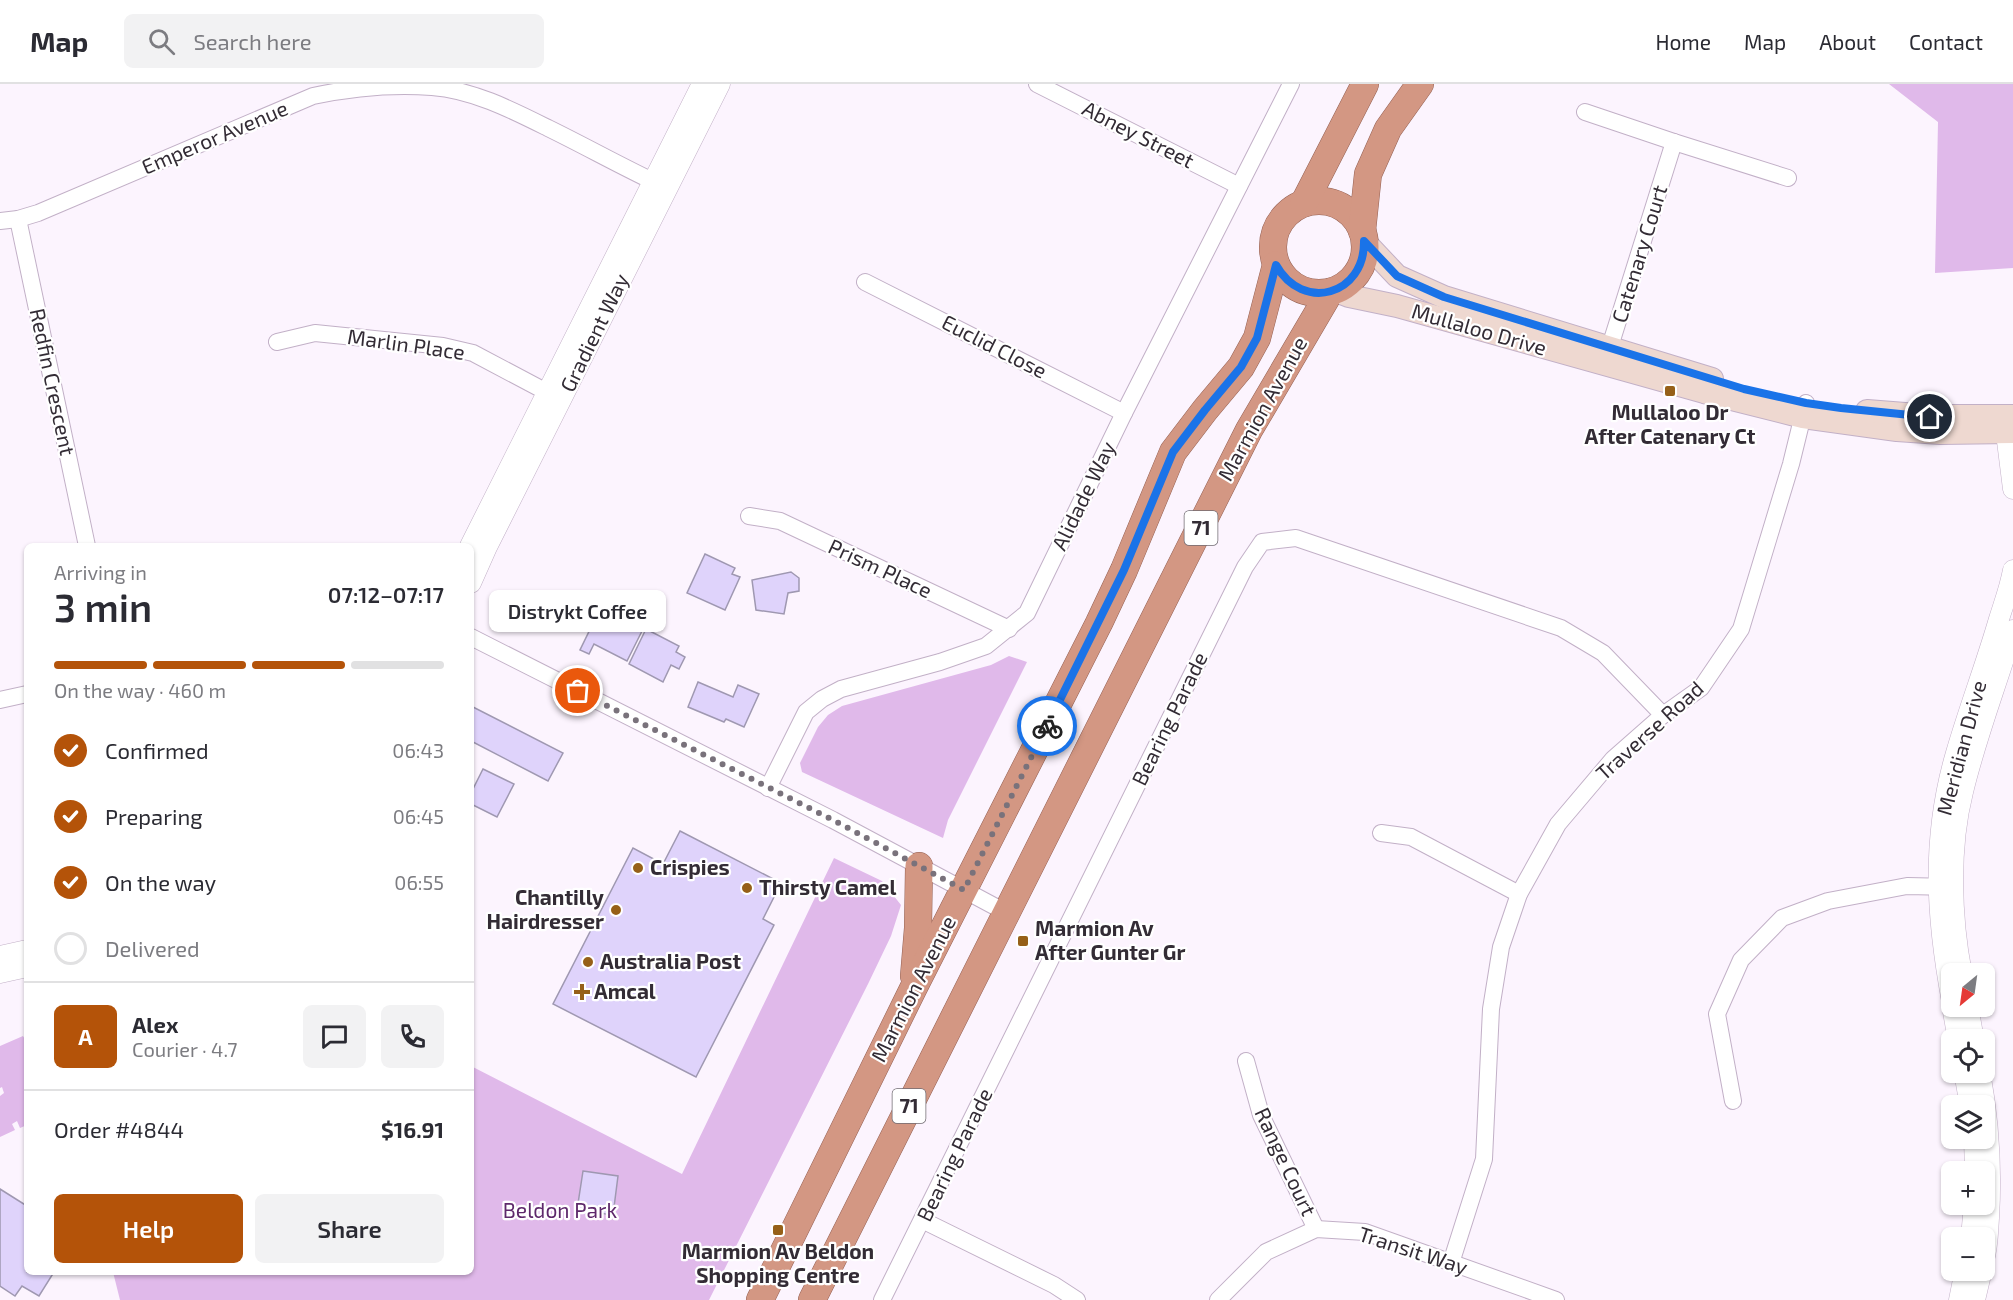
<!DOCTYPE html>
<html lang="en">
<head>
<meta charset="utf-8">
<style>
  :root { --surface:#fff; --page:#f2f2f3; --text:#2b2b33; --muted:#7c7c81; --line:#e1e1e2; --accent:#b45309 }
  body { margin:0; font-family:"Exo 2",sans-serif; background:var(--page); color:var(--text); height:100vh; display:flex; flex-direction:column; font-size:22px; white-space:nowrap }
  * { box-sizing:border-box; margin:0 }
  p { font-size:20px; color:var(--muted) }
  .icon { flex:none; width:33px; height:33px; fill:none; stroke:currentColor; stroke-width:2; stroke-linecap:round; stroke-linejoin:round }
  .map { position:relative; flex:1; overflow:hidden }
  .panel { position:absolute; left:24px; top:459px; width:450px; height:732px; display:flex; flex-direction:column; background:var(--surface); border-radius:9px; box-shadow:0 2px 4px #0004 }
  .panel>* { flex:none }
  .needle { width:39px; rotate:209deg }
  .controls { position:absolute; left:1941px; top:879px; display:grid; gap:12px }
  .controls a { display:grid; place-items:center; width:54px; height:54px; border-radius:9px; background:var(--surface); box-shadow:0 2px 4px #0004; font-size:30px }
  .pin { position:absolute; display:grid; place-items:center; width:51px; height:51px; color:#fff; margin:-26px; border:3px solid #fff; border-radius:50%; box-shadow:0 2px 6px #0007 }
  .courier { position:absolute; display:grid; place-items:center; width:60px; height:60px; margin:-30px; border:4px solid #1a73e8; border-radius:50%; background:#fff; color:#222; box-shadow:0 2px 8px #0007 }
  .bubble { position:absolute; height:42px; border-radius:9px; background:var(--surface); box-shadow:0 2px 4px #0004; font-size:20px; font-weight:600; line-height:42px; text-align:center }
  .head em { font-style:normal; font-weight:600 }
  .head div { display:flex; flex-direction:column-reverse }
  .head { display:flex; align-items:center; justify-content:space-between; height:102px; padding:0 30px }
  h1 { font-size:39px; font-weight:600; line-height:45px }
  .bar { display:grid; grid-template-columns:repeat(4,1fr); gap:9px 6px; align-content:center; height:72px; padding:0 30px }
  .bar i { height:8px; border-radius:4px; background:var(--line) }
  .bar .on { background:var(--accent) }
  .bar p { grid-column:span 4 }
  .line { display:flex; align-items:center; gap:15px; padding:0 30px; border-top:2px solid var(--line) }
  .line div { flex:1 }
  .round { display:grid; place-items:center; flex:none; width:63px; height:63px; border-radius:9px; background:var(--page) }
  ol { padding:0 30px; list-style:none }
  li { display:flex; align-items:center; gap:18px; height:66px }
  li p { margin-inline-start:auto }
  li .icon { padding:6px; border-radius:50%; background:var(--accent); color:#fff; stroke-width:4 }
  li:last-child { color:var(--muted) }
  li i { width:33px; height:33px; border:3px solid var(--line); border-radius:50% }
  .action { display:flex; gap:12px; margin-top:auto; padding:12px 30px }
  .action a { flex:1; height:69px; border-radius:9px; background:var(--accent); color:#fff; font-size:24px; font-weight:600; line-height:69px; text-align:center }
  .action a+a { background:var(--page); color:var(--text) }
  header { display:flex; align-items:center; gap:36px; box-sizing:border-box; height:84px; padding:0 30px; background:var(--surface); border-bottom:2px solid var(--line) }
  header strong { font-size:28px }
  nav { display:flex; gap:33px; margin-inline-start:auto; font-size:21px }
  .search { width:420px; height:54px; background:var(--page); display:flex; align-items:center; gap:15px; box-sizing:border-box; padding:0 21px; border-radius:9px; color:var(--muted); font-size:22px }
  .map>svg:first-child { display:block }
  .green { fill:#e0b9ea }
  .building { fill:#dfd3fb; stroke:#9f98b1; stroke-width:1.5 }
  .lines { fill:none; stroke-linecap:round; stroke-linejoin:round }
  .minor-casing { stroke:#c2b0c7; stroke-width:18 }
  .tertiary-casing { stroke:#c2b0c7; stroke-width:21 }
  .secondary-casing { stroke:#c2b0c7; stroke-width:24 }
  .trunk-casing { stroke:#946154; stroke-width:28 }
  .minor { stroke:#fff; stroke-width:16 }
  .tertiary { stroke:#fff; stroke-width:20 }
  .secondary { stroke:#eed8d0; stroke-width:22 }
  .trunk { stroke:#d39783; stroke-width:27 }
  .done { stroke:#79727b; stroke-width:6; stroke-dasharray:0 10.8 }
  .route { stroke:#1a73e8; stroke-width:8 }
  .poi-dot { fill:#966018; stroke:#fff; stroke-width:2 }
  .labels { text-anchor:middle; stroke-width:4.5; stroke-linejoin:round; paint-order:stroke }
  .shield { fill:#fff; stroke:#706b72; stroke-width:1.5 }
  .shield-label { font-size:20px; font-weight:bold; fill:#332c35 }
  .street-label { font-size:21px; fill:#332c35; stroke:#fff }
  .poi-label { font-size:21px; font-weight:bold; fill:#332c35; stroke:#fff; text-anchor:start }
  .park-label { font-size:21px; fill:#5e286b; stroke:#fff }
</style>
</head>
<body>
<header>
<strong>Map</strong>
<div class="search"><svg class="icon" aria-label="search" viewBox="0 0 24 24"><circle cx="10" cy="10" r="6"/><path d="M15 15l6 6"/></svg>Search here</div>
<nav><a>Home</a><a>Map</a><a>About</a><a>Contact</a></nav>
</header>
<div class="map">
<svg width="2013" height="1216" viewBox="0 0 2013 1216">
  <rect width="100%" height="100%" fill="#fcf4fe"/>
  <g class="green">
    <path d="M1889,0H2013V184L1935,189L1938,38Z"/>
    <path d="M1009,572L1027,578L948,736L943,754L802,688L800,679L818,643L828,631L842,622L991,581Z"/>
    <path d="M834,774L882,797L901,821L891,852L868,900L709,1216H120L113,1188H471V982L682,1090Z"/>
    <path d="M23,952L27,959V1041L20,1044L17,1037L12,1040L15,1046L0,1053V1012L4,1009L2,1003L0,1004V962Z"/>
  </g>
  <g class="building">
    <path d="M705,470L735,484L732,490L740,493L725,526L687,509Z"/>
    <path d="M791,488L799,494V507L788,509L784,530L756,526L752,496Z"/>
    <path d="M600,525L625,538L631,527L648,535L627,577L594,560L589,570L580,566Z"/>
    <path d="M646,545L679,562L676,568L685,573L679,585L671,581L663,598L629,580Z"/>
    <path d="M698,598L733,613L738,601L759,610L744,643L726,635L724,638L688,623Z"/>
    <path d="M471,622L563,669L548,697L471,657Z"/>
    <path d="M483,685L514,700L497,733L471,720V709Z"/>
    <path d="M680,747L781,799L763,835L774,841L696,993L553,920L633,764L663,780Z"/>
    <path d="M583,1087L618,1092L613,1131L577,1126Z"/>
    <path d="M0,1105L27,1122V1188H54L39,1212L22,1202L15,1212L0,1202Z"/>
  </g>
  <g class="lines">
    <defs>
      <g id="minor">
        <path d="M1037,0L1239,102"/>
        <path d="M1585,28L1674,58L1788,94"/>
        <path d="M18,135L87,462"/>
        <path d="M0,137L18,135L38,129L313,12C351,4 392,0 432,3C473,6 512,26 548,44C587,63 624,84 663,102"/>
        <path d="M865,198L1124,329"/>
        <path d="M277,258L315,249L443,262L473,269L558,314"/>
        <path d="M1607,272L1674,58"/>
        <path d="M749,432L780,437L1009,545"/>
        <path d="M471,553L833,736L1007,829"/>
        <path d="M0,616L27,610"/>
        <path d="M768,704L806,628L822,615L841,605L940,578L986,562L1027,529L1124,329L1291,0"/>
        <path d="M1381,749L1411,753L1519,810"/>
        <path d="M1246,977L1261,1031L1316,1145"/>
        <path d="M1733,1017L1717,930L1741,876L1782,834L1828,817L1907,802L1952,803"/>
        <path d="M922,1136L1054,1201L1077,1216"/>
        <path d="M1451,1179L1484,1075L1491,925L1501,863L1519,810L1558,740L1613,675L1663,631L1701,604L1741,545L1791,380L1806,319"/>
        <path d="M882,1216L1245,483L1262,458L1296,454L1561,544L1603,569L1663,631"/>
        <path d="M1218,1216L1266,1168L1316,1145L1365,1148L1556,1216"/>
      </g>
      <g id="tertiary">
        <path d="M2004,333L2013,405"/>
        <path d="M470,462L702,0"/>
        <path d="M471,499L487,463L720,0"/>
        <path d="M0,872L27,866"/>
        <path d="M0,889L27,883"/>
        <path d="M1962,890C1951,833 1949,763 1963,708C1976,653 1997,600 2013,546"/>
        <path d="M1952,918C1936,833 1931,754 1956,669C1969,624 1986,580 1999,535C2004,519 2010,503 2013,486"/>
        <path d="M1952,922L1958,956"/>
        <path d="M1968,922L1974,956"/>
        <path d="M1964,988L1970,1022"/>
        <path d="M1980,988C1989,1037 1992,1085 1989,1134C1988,1148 1988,1162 1984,1176"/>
        <path d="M1974,1054L1975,1088"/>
        <path d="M1971,1154L1974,1120"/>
        <path d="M1959,1216L1965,1186"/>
        <path d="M1975,1216L1982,1186"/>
      </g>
      <g id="secondary">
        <path d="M1364,157L1397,192L1444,213L1712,295"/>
        <path d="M1334,206L1349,212L1397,222L1704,308L1803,333L1897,346L1940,349L2013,348"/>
        <path d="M1867,327L1930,332H2013"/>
      </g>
      <g id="trunk">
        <circle cx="1319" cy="163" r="46"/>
        <path d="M1304,119L1365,0"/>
        <path d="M1362,147L1368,90L1388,45L1420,0"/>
        <path d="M914,892L918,844L919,782"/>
        <path d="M760,1216L913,905L1099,539L1124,486L1173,368L1205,326L1241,283L1257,254L1276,181"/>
        <path d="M812,1216L1249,346L1330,208"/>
      </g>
    </defs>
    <use href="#minor" class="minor-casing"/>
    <use href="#tertiary" class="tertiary-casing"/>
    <use href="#secondary" class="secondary-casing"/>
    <use href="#trunk" class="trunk-casing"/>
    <use href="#minor" class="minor"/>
    <use href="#tertiary" class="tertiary"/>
    <use href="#secondary" class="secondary"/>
    <use href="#trunk" class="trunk"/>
  </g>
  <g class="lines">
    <path class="done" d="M578,607L833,736L964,806L1047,642"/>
    <path class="route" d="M1047,642L1124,486L1173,368L1205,326L1241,283L1257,254L1276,181C1303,229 1365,211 1364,157L1397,192L1444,213L1744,305L1806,319L1841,324L1930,333"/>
  </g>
  <g class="poi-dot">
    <rect x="1664" y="301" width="12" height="12" rx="3"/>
    <circle cx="638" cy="784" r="6"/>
    <circle cx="747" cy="804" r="6"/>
    <circle cx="616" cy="826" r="6"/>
    <rect x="1017" y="851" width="12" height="12" rx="3"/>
    <circle cx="588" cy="878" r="6"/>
    <path d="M579 899h6v6h6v6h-6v6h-6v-6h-6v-6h6z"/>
    <rect x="772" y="1140" width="12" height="12" rx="3"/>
  </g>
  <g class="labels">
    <g class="shield">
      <rect x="1184.5" y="427" width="33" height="34" rx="4.5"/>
      <rect x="892.5" y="1005" width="33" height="34" rx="4.5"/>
    </g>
    <g class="shield-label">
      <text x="1201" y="451">71</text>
      <text x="909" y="1029">71</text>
    </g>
    <g class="street-label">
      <text transform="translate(1138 51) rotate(27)" y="7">Abney Street</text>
      <text transform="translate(215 54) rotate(-23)" y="7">Emperor Avenue</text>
      <text transform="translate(1640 170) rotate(-73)" y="7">Catenary Court</text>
      <text transform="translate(1479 246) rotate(16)" y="7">Mullaloo Drive</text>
      <text transform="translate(595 249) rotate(-64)" y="7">Gradient Way</text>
      <text transform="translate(406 261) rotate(8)" y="7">Marlin Place</text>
      <text transform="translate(994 263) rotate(27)" y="7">Euclid Close</text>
      <text transform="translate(52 298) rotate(78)" y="7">Redfin Crescent</text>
      <text transform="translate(1263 325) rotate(-61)" y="7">Marmion Avenue</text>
      <text transform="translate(1084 412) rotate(-64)" y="7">Alidade Way</text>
      <text transform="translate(880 485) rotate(25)" y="7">Prism Place</text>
      <text transform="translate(1170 635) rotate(-64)" y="7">Bearing Parade</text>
      <text transform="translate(1650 647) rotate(-42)" y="7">Traverse Road</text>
      <text transform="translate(1962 664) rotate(-75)" y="7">Meridian Drive</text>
      <text transform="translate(914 905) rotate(-63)" y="7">Marmion Avenue</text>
      <text transform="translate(955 1071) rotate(-64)" y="7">Bearing Parade</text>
      <text transform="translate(1285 1078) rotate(65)" y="7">Range Court</text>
      <text transform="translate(1413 1167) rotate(18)" y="7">Transit Way</text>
    </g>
    <g class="poi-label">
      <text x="1670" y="336" text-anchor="middle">Mullaloo Dr<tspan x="1670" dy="24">After Catenary Ct</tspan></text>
      <text x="650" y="791">Crispies</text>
      <text x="759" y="811">Thirsty Camel</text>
      <text x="604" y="821" text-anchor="end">Chantilly<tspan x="604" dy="24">Hairdresser</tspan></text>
      <text x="1035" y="852">Marmion Av<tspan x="1035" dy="24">After Gunter Gr</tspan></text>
      <text x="600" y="885">Australia Post</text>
      <text x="594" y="915">Amcal</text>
      <text x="778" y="1175" text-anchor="middle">Marmion Av Beldon<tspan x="778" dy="24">Shopping Centre</tspan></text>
    </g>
    <g class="park-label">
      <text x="560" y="1134">Beldon Park</text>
    </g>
  </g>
</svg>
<div class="controls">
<a><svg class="needle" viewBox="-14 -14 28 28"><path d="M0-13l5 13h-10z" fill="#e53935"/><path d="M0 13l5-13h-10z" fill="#7c7c81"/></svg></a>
<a><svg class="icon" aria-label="locate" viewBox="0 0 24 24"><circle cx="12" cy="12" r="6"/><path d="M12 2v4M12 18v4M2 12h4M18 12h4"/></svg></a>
<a><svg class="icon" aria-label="layers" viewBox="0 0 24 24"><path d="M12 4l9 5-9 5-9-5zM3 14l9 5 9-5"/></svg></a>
<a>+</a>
<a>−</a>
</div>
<div class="pin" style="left:578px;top:607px;background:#ea580c"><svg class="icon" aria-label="bag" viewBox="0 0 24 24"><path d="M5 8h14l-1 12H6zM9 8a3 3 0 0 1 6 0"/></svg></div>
<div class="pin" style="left:1930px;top:333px;background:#1f2937"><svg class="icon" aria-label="home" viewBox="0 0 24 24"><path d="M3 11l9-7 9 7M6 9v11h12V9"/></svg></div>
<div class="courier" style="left:1047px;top:642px"><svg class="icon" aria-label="bike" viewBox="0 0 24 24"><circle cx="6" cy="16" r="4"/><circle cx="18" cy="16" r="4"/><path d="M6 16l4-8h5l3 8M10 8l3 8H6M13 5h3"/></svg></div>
<div class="bubble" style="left:489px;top:506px;width:177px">Distrykt Coffee</div>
<section class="panel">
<div class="head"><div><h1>3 min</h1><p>Arriving in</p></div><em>07:12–07:17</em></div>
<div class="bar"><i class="on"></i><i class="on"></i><i class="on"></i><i></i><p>On the way · 460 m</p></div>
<ol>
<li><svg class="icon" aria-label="check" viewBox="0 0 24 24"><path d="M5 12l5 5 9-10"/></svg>Confirmed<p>06:43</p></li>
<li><svg class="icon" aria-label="check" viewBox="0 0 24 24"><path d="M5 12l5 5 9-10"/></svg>Preparing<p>06:45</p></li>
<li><svg class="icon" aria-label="check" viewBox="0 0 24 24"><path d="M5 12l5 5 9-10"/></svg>On the way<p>06:55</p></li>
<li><i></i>Delivered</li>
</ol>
<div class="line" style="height:108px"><b class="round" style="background:var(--accent);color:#fff">A</b><div><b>Alex</b><p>Courier · 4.7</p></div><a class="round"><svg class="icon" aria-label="chat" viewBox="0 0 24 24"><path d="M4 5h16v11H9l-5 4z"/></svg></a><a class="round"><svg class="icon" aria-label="phone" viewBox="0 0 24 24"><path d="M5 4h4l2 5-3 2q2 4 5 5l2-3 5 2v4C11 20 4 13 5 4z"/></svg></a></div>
<div class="line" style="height:78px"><div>Order #4844</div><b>$16.91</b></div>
<div class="action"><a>Help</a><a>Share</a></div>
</section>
</div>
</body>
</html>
